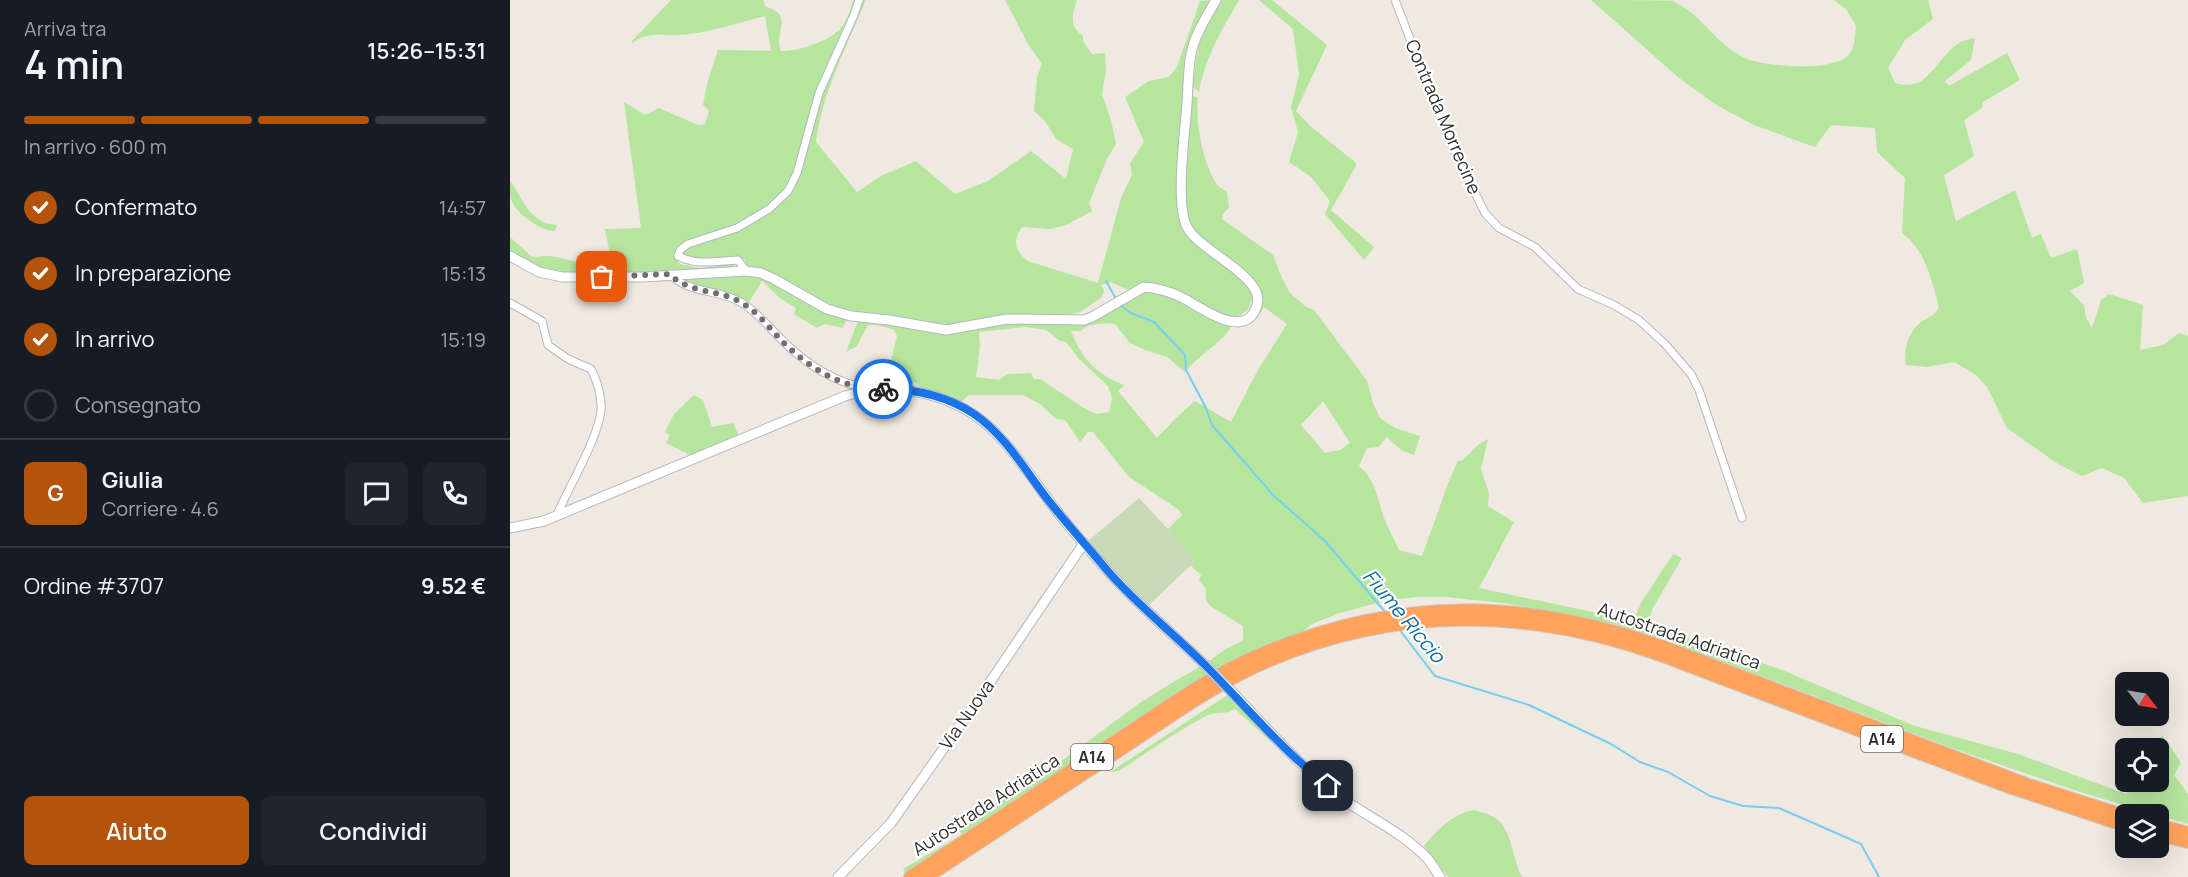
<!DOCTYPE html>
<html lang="it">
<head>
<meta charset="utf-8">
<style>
  :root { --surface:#171b24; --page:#20242c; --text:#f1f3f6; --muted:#9ea1a6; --line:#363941; --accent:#b45309 }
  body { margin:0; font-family:Manrope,sans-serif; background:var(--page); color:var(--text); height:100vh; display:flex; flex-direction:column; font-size:22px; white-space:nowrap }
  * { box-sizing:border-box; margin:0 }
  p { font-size:20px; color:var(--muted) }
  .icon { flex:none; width:33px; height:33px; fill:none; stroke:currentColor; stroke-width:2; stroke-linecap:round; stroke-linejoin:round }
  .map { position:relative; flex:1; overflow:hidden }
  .side { display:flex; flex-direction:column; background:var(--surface); width:510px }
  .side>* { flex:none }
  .needle { width:39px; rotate:121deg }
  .controls { position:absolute; left:1605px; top:672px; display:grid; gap:12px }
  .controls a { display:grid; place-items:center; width:54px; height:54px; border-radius:9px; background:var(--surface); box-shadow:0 6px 24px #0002; font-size:30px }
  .pin { position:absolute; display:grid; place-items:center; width:51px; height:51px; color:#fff; margin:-26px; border-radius:12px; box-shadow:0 3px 9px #0006 }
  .courier { position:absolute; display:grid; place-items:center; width:60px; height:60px; margin:-30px; border:4px solid #1a73e8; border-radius:50%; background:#fff; color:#222; box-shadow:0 2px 8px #0007 }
  .summary em { font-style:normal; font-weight:600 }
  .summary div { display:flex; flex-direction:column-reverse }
  .summary { display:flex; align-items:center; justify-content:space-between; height:102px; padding:0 24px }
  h1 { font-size:39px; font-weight:600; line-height:45px }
  .bar { display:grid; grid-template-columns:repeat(4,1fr); gap:9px 6px; align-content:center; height:72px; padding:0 24px }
  .bar i { height:8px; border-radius:4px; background:var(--line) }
  .bar .current { background:var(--accent) }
  .bar p { grid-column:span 4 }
  .line { display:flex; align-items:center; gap:15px; padding:0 24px; border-top:2px solid var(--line) }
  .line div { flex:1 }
  .round { display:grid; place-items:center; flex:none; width:63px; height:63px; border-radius:9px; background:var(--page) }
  ol { padding:0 24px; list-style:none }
  li { display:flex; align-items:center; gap:18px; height:66px }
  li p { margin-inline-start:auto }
  li .icon { padding:6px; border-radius:50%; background:var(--accent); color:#fff; stroke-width:4 }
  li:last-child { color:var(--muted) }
  li i { width:33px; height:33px; border:3px solid var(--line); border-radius:50% }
  .button { display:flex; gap:12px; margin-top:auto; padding:12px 24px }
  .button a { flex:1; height:69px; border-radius:9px; background:var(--accent); color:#fff; font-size:24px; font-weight:600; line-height:69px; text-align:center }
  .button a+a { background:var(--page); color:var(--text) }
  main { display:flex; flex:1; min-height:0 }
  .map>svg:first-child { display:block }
  .green { fill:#b6e59e; fill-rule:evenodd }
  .cemetery { fill:#c8d9b8 }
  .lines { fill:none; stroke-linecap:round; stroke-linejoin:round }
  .stream { stroke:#75cff0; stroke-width:2 }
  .minor-casing { stroke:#b4b7c1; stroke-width:9 }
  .tertiary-casing { stroke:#b4b7c1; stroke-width:11 }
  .motorway-casing { stroke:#c9c9c9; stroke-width:14 }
  .minor { stroke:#fff; stroke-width:7 }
  .tertiary { stroke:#fff; stroke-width:9 }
  .motorway { stroke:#ffa35c; stroke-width:12 }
  .tertiary-bridge-casing { stroke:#b4b7c1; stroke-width:11; stroke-linecap:butt }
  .tertiary-bridge { stroke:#fff; stroke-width:9 }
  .done { stroke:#726f6d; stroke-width:6; stroke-dasharray:0 10.8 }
  .route { stroke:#1a73e8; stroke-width:8 }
  .labels { text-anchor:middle; stroke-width:4.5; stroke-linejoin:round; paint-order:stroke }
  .shield { fill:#fff; stroke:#6d6d6d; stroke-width:1.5 }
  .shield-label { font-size:16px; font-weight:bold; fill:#2e2e2e }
  .street-label { font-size:18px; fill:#2e2e2e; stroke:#fff }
  .water-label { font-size:20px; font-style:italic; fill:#0d6fa3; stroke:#fff }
</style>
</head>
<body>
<main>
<section class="side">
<div class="summary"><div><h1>4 min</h1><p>Arriva tra</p></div><em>15:26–15:31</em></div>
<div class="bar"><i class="current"></i><i class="current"></i><i class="current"></i><i></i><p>In arrivo · 600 m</p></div>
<ol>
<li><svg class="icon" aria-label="check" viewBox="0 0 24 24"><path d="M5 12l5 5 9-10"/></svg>Confermato<p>14:57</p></li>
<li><svg class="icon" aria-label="check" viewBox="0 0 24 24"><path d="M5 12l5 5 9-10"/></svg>In preparazione<p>15:13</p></li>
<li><svg class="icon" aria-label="check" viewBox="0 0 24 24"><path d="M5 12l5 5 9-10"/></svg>In arrivo<p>15:19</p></li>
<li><i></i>Consegnato</li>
</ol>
<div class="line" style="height:108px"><b class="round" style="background:var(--accent);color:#fff">G</b><div><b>Giulia</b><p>Corriere · 4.6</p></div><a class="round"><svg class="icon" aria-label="chat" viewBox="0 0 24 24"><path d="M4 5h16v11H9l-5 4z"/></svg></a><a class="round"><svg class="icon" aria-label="phone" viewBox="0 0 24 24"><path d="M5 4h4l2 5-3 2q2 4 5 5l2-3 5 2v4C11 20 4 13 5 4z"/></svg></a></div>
<div class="line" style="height:78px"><div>Ordine #3707</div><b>9.52 €</b></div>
<div class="button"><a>Aiuto</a><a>Condividi</a></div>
</section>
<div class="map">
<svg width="1678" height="877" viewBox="0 0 1678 877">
  <rect width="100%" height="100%" fill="#efe9e1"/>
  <g class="green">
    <path d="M161,0H253L256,7C285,14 263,34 271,51C281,51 289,49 299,46C326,37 337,28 343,0H356C337,46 312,93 306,142L347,192L373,175L406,161L445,194L478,181L521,151L556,179L563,149L547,140L534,120L524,111L527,77L532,64L518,44L495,0H567C562,14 559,27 573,36V41L582,54L595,53L596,69L592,94L601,120L606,144L597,159L579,203L582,211L556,225L540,229L512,227C502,241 505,252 518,261L588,283L611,198L622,175L620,163L634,142L615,97L639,81L659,77L667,67L690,1L703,0L680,46L672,223L739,287L743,297L738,309L731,315L721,318L714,317L648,287L621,291L601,282L591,285L594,290L592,297L570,312L557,315H508L444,326L342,312L332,328L315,324L307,328L284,314L286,308L271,299L252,281L238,304L174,281C195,273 218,276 239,276L235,260C211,250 191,271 168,250L164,256L170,264L191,268L220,264L224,266L222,268L132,275L56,274L25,267L0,251V237L21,256L27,258C42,249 76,272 102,264L95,229L131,228L114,102L135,115L149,108L188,125L195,124L199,111L193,105L197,84L208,50L261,51L255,16C227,23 196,34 167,35C153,35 134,32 123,43L121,42Z"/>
    <path d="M709,0H729C712,30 695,57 689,92L682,86L689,43Z"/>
    <path d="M749,0H762L817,45L786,111L800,126L845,162L846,166L821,210L864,247L854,260L815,214L820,201L801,177L779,162L788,132L781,107L789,75L783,29Z"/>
    <path d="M1081,0C1096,0 1153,0 1163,1C1192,14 1206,45 1235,58C1255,67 1327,73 1340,53C1345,46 1345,34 1346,26L1336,9L1324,0H1418L1423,19L1395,40L1378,68L1385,83C1420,94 1425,56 1451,42C1455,40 1461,39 1465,38L1461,60L1435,81L1439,86L1497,53L1510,80L1473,102L1472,108L1454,120L1464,156L1434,175L1446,221L1505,190L1522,238L1531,234L1541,258L1567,249L1574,283L1560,291L1574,305L1576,318L1582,328L1591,300L1599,294L1633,305L1630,350L1653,345L1669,333L1678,336V496L1633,503L1614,478L1592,468L1572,476L1548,464L1497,428L1477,387L1465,374L1444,362L1417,367L1396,365C1393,350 1398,332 1411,322C1419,317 1424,316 1429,307C1421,279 1416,251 1392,233L1395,178L1367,152L1365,128L1321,125L1305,147L1244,125L1208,106L1169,78Z"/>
    <path d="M680,95L688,98C685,121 693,163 706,183C708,187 713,189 717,192L719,207L713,214L712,219L763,255L772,278L780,293L796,307L804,310L857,381L863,403L870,418L885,428L910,436L904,455L891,450L877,437L868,447L857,448L849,466C867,480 868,504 876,523C880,532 885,541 889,550L912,556L939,481L948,461H952L969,444L978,439L971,469L979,493L978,506L1004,522L969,588L1083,612L1123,622L1131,603L1163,554L1172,558L1143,608L1136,626L1203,646L1272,670L1405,726L1508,754L1616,794L1624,782H1648V748H1644L1652,735L1671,762L1664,775L1678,794V824L1570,792L1442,748L1214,662L1105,624L994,603L935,597H907L874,601L830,613L802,624L790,634L735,655L681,685L628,718L396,874L393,869L451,835L449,825L526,780L628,704L660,684L698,662L717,648L733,641V626L700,606L696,600V589L689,580L691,575L680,565L683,563L681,554L657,530L672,515L668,509L619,477L583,432H578L570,442L555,420L546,419L530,404L513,395H459L451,402L413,390L405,382L389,386L367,385L381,361L387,336L384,330C375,327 367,324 358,325L347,346L336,352L348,321H365L432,333L496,322L570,324L634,291L643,290L729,324L750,302L718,261L683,230L677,220L675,197ZM754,307L777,324L748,370L721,422L685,401L666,418L647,438L608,391L614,385C586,374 572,359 561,331H571L577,326L587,324L600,323L605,324L620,343L635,350L657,357L675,372C689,354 712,344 723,324C739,329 747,320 754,307ZM515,327L536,330L550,341L556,342L569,359L598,386L602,398L599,412L587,414L577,410L530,379H524L521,373L497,374L489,380L466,377L470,346L469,332ZM813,401L840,443L830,450L815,453L791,425Z"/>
    <path d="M0,181C13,198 19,224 47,225L45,231C30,231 3,212 0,196C0,191 0,185 0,181Z"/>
    <path d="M184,395L193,400L202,427L223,423L230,438L184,457L156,443L160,435L155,432L164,414Z"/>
    <path d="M719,694L789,767L725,709C717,715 707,711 698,715C667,731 638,752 609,771L600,772Z"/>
    <path d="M965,810C973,813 986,816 991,823C1003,838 1003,860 1012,877H938L914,846C927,829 944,813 965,810Z"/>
  </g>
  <path class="cemetery" d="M629,498L681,554L683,563L638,606L576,543Z"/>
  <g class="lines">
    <g class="stream">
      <path d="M596,281L606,299"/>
      <path d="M609,304L621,313L644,322L675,355L676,370L696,408L702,425L763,495L815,541L876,613"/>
      <path d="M889,629L925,676L1019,705L1101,744L1130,762L1158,772L1200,796L1233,806L1269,808L1351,844L1369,877"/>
    </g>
    <defs>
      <g id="minor">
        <path d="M885,0L939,140L975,213L989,228L1025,247L1068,289L1104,305L1129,320L1155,344L1181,374L1189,390L1232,518"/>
        <path d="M236,271L228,260C206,261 188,266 168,256L170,250L178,244L227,228L259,209L278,191L287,173L309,93L344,15L349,0"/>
        <path d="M160,274C178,294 210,289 232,303C247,312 257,325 269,337C294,363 324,383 360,389"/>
        <path d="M0,303L32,321L38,345L58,359L81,369C87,380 92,398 91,410C89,437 58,488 47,515"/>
      </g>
      <g id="tertiary">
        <path d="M0,256L29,272L52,277H132L236,271L251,273L264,279L317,309L341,316L379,320L436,330L497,319L574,320L582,317L634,287C647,288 661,292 673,298C692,308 736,342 747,305C756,277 689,251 677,227C665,205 675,132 677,104C678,88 678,70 681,54C684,36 697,16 706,0"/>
        <path d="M0,528L34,521L335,396C388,380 448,394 487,434C506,454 521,476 537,498C556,524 578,549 599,572C628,605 663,634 694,664"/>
        <path d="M726,696C758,730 790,766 827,795C856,816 892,832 917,858C922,864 926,871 930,877"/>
        <path d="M328,877L381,823L470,697L574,543"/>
      </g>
      <g id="motorway">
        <path d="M1648,825L1678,833"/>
        <path d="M1648,835L1678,842"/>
        <path d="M400,877C463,835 526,794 589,752C639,720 689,682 744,657C885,595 1018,597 1162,650L1519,785L1616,816"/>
        <path d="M417,877C482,834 548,791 613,748C657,719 701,687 749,665C883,605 1022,607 1158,658L1496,786L1616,826"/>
      </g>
    </defs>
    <use href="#minor" class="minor-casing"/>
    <use href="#tertiary" class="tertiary-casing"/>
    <use href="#motorway" class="motorway-casing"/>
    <use href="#minor" class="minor"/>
    <use href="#tertiary" class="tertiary"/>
    <use href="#motorway" class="motorway"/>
    <defs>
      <path id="tertiary-bridge" d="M694,664L726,696"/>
    </defs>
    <use href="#tertiary-bridge" class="tertiary-bridge-casing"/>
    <use href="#tertiary-bridge" class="tertiary-bridge"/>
  </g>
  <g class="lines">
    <path class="done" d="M92,277L160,274C178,294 210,289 232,303C249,313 261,330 275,344C302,370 335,390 373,389"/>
    <path class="route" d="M373,389C405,389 437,396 464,414C496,436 515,470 538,500C557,524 577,546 597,570C625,603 663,633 695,665C735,705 773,751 818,786"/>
  </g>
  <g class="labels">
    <g class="shield">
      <rect x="1351" y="726" width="42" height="26" rx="4.5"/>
      <rect x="561" y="744" width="42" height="26" rx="4.5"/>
    </g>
    <g class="shield-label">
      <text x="1372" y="745">A14</text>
      <text x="582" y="763">A14</text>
    </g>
    <g class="street-label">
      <text transform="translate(933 117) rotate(67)" y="6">Contrada Morrecine</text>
      <text transform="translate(1169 636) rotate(19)" y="6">Autostrada Adriatica</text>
      <text transform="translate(457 715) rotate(-55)" y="6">Via Nuova</text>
      <text transform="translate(476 805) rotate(-33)" y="6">Autostrada Adriatica</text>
    </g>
    <g class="water-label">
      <text transform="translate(894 616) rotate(50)" y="7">Fiume Riccio</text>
    </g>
  </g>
</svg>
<div class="controls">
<a><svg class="needle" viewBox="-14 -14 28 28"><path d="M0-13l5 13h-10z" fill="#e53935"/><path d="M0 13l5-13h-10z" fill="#9ea1a6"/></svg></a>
<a><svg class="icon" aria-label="locate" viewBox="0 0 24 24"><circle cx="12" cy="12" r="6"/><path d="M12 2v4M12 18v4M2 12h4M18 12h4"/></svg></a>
<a><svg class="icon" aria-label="layers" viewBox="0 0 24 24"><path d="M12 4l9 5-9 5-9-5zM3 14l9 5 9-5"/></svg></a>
</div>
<div class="pin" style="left:92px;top:277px;background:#ea580c"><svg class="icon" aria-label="bag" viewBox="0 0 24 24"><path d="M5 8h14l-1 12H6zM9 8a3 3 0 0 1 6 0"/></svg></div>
<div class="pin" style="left:818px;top:786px;background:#1f2937"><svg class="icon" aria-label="home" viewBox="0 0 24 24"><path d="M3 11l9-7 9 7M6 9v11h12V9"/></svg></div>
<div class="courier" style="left:373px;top:389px"><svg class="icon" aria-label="bike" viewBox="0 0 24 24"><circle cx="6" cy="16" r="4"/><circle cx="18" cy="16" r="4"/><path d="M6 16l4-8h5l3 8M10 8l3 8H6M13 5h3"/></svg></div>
</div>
</main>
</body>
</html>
